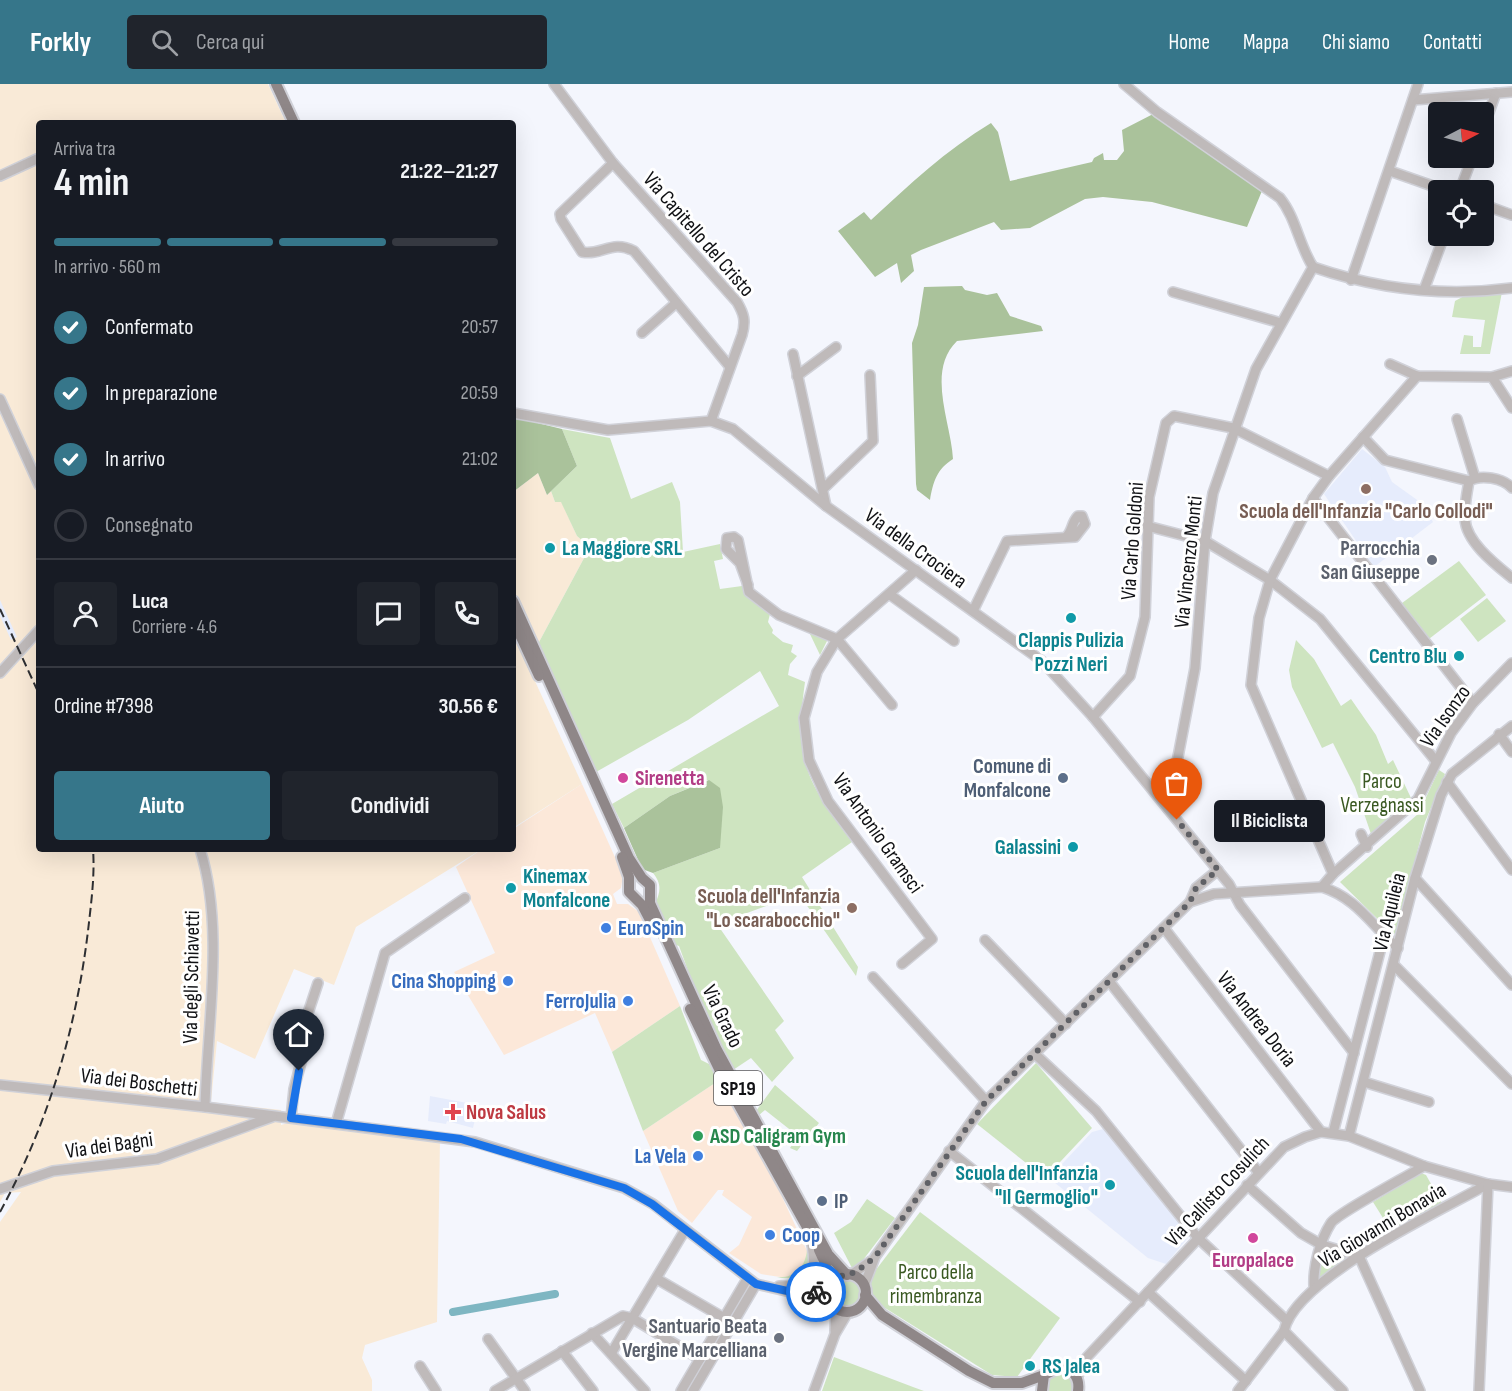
<!DOCTYPE html>
<html lang="it">
<head>
<meta charset="utf-8">
<style>
  :root { --surface:#171b24; --page:#20242c; --text:#f1f3f6; --muted:#9ea1a6; --line:#363941; --accent:#36768a }
  body { margin:0; font-family:"Sofia Sans Condensed",sans-serif; background:var(--page); color:var(--text); height:100vh; display:flex; flex-direction:column; font-size:22px; white-space:nowrap }
  * { box-sizing:border-box; margin:0 }
  p { font-size:20px; color:var(--muted) }
  .icon { flex:none; width:33px; height:33px; fill:none; stroke:currentColor; stroke-width:2; stroke-linecap:round; stroke-linejoin:round }
  .map { position:relative; flex:1; overflow:hidden }
  .details { position:absolute; left:36px; top:36px; width:480px; height:732px; display:flex; flex-direction:column; background:var(--surface); border-radius:6px; box-shadow:0 6px 24px #0002 }
  .details>* { flex:none }
  .needle { width:39px; rotate:84deg }
  .buttons { position:absolute; left:1428px; top:18px; display:grid; gap:12px }
  .buttons a { display:grid; place-items:center; width:66px; height:66px; border-radius:6px; background:var(--surface); box-shadow:0 6px 24px #0002; font-size:30px }
  .pin { position:absolute; display:grid; place-items:center; width:51px; height:51px; color:#fff; margin:-62px -26px; border-radius:50% 50% 50% 0; rotate:-45deg; box-shadow:0 0 6px #0007 }
  .pin .icon { rotate:45deg }
  .courier { position:absolute; display:grid; place-items:center; width:60px; height:60px; margin:-30px; border:4px solid #1a73e8; border-radius:50%; background:#fff; color:#222; box-shadow:0 2px 8px #0007 }
  .bubble { position:absolute; height:42px; border-radius:6px; background:var(--surface); box-shadow:0 6px 24px #0002; font-size:20px; font-weight:700; line-height:42px; text-align:center }
  .headline em { font-style:normal; font-weight:700 }
  .headline div { display:flex; flex-direction:column-reverse }
  .headline { display:flex; align-items:center; justify-content:space-between; height:102px; padding:0 18px }
  h1 { font-size:39px; font-weight:700; line-height:45px }
  .bar { display:grid; grid-template-columns:repeat(4,1fr); gap:9px 6px; align-content:center; height:72px; padding:0 18px }
  .bar i { height:8px; border-radius:4px; background:var(--line) }
  .bar .active { background:var(--accent) }
  .bar p { grid-column:span 4 }
  .line { display:flex; align-items:center; gap:15px; padding:0 18px; border-top:2px solid var(--line) }
  .line div { flex:1 }
  .round { display:grid; place-items:center; flex:none; width:63px; height:63px; border-radius:6px; background:var(--page) }
  ol { padding:0 18px; list-style:none }
  li { display:flex; align-items:center; gap:18px; height:66px }
  li p { margin-inline-start:auto }
  li .icon { padding:6px; border-radius:50%; background:var(--accent); color:#fff; stroke-width:4 }
  li:last-child { color:var(--muted) }
  li i { width:33px; height:33px; border:3px solid var(--line); border-radius:50% }
  .primary-button { display:flex; gap:12px; margin-top:auto; padding:12px 18px }
  .primary-button a { flex:1; height:69px; border-radius:6px; background:var(--accent); color:#fff; font-size:24px; font-weight:700; line-height:69px; text-align:center }
  .primary-button a+a { background:var(--page); color:var(--text) }
  header { display:flex; align-items:center; gap:36px; box-sizing:border-box; height:84px; padding:0 30px; background:var(--accent); color:#fff }
  header strong { font-size:28px }
  nav { display:flex; gap:33px; margin-inline-start:auto; font-size:21px }
  .search { width:420px; height:54px; background:var(--page); display:flex; align-items:center; gap:15px; box-sizing:border-box; padding:0 21px; border-radius:6px; color:var(--muted); font-size:22px }
  .map>svg:first-child { display:block }
  .commercial { fill:#fce8d9 }
  .industrial { fill:#f9ead7 }
  .built { fill:#e6ecfc }
  .green { fill:#cee4c0 }
  .forest { fill:#aac29b }
  .lines { fill:none; stroke-linecap:round; stroke-linejoin:round }
  .canal { stroke:#7eb6c2; stroke-width:8 }
  .minor-casing { stroke:#d0d1d8; stroke-width:12 }
  .major-casing { stroke:#d0d1d8; stroke-width:14 }
  .minor { stroke:#bfbaba; stroke-width:9 }
  .major { stroke:#8f8788; stroke-width:10 }
  .rail { stroke:#2e2f32; stroke-width:2; stroke-dasharray:9 4.5; stroke-linecap:butt }
  .done { stroke:#606166; stroke-width:6; stroke-dasharray:0 10.8 }
  .route { stroke:#1a73e8; stroke-width:8 }
  .education-dot { fill:#8d6e63; stroke:#fff; stroke-width:2 }
  .culture-dot { fill:#0f9aa8; stroke:#fff; stroke-width:2 }
  .worship-dot { fill:#6b7280; stroke:#fff; stroke-width:2 }
  .hotel-dot { fill:#d1479c; stroke:#fff; stroke-width:2 }
  .service-dot { fill:#5c6f8a; stroke:#fff; stroke-width:2 }
  .shop-dot { fill:#3f7fe0; stroke:#fff; stroke-width:2 }
  .health-dot { fill:#e0444e; stroke:#fff; stroke-width:2 }
  .leisure-dot { fill:#2e9e5b; stroke:#fff; stroke-width:2 }
  .labels { text-anchor:middle; stroke-width:6; stroke-linejoin:round; paint-order:stroke }
  .shield { fill:#fff; stroke:#58585a; stroke-width:1.5 }
  .shield-label { font-size:20px; font-weight:bold; fill:#101114 }
  .street-label { font-size:21px; fill:#101114; stroke:#fff }
  .education-label { font-size:21px; font-weight:bold; fill:#785e54; stroke:#fff }
  .culture-label { font-size:21px; font-weight:bold; fill:#0d838f; stroke:#fff; text-anchor:start }
  .worship-label { font-size:21px; font-weight:bold; fill:#5b616d; stroke:#fff; text-anchor:end }
  .service-label { font-size:21px; font-weight:bold; fill:#4e5e75; stroke:#fff; text-anchor:end }
  .hotel-label { font-size:21px; font-weight:bold; fill:#b23c85; stroke:#fff; text-anchor:start }
  .park-label { font-size:21px; fill:#3a5922; stroke:#fff }
  .shop-label { font-size:21px; font-weight:bold; fill:#366cbe; stroke:#fff; text-anchor:end }
  .health-label { font-size:21px; font-weight:bold; fill:#be3a42; stroke:#fff; text-anchor:start }
  .leisure-label { font-size:21px; font-weight:bold; fill:#27864d; stroke:#fff; text-anchor:start }
</style>
</head>
<body>
<header>
<strong>Forkly</strong>
<div class="search"><svg class="icon" aria-label="search" viewBox="0 0 24 24"><circle cx="10" cy="10" r="6"/><path d="M15 15l6 6"/></svg>Cerca qui</div>
<nav><a>Home</a><a>Mappa</a><a>Chi siamo</a><a>Contatti</a></nav>
</header>
<div class="map">
<svg width="1512" height="1307" viewBox="0 0 1512 1307">
  <rect width="100%" height="100%" fill="#f4f6fd"/>
  <g class="commercial">
    <path d="M582,700L623,791L621,804L613,810L617,820H628L639,828L680,922L612,968L595,929L504,971L454,888L495,869L456,783L482,765H513V745Z"/>
    <path d="M718,997L777,1102L808,1169L807,1184L793,1195L761,1190L729,1169L739,1161L752,1133L722,1111L724,1106H718L692,1139L678,1127L643,1047Z"/>
  </g>
  <g class="industrial">
    <path d="M0,0H268L286,39H39V765H482L356,843L334,901L294,885L255,975L217,957L211,1018L281,1026V1041L291,1038L440,1056L437,1238L365,1261L362,1274L372,1296V1307H0V1138L21,1108L5,1109L0,1118Z"/>
    <path d="M538,389L547,411L551,407L555,418L561,417L577,452L590,463L538,560L513,505V408Z"/>
    <path d="M513,549L582,700L513,744Z"/>
  </g>
  <g class="built">
    <path d="M1362,365L1385,383L1392,398L1420,418L1433,438L1374,483L1324,410Z"/>
    <path d="M0,516L17,553L11,556L0,532Z"/>
    <path d="M430,1012L478,1021L473,1044L447,1037L446,1040L428,1037Z"/>
    <path d="M1103,1045L1191,1150L1166,1180L1148,1174L1049,1094L1092,1048Z"/>
  </g>
  <g class="green">
    <path d="M1502,208L1490,270H1460L1464,251L1473,252V263H1481L1485,236L1452,233L1455,217L1468,210Z"/>
    <path d="M562,345L610,354L631,415L672,398L680,418L683,468L720,460L723,475L714,477L720,505L742,502L770,530L768,538L773,546L772,549L783,558L793,561L791,568L797,572L790,580L788,591L805,598C794,677 806,697 852,758L802,793L858,883L856,892L794,803L780,817L717,840L784,937L775,946L794,974L772,998L751,974L733,986L698,914L679,862L673,860L656,818C661,806 661,799 653,789L720,764V705L708,696L670,712L624,744L612,720L779,622L760,587L688,636L596,688L538,560L590,463L577,452L561,418H555L551,407L577,382Z"/>
    <path d="M1459,477L1486,511L1425,558L1398,522Z"/>
    <path d="M1487,514L1506,537L1478,558L1460,535Z"/>
    <path d="M809,548L828,555L820,571Z"/>
    <path d="M1296,556L1314,575L1341,622L1351,615L1376,651L1388,680L1393,676L1411,714L1371,750L1355,703L1333,659L1322,664L1292,603L1289,586Z"/>
    <path d="M1439,686L1445,690L1425,738L1396,849L1393,850L1340,798L1418,730Z"/>
    <path d="M680,922L701,976L709,980L718,997L643,1047L612,968Z"/>
    <path d="M1036,979L1092,1044L1045,1094L977,1040Z"/>
    <path d="M742,988L760,1010L752,1020L735,992Z"/>
    <path d="M775,1001L819,1039L797,1067L790,1064L798,1052L765,1026L758,1032L756,1027Z"/>
    <path d="M1421,1089L1426,1091L1443,1121L1393,1150L1373,1118Z"/>
    <path d="M867,1115L895,1134L863,1176L852,1184L834,1149L851,1138Z"/>
    <path d="M920,1128L1060,1234L1017,1293L992,1291L885,1224C874,1215 867,1206 872,1191Z"/>
    <path d="M1323,1163L1355,1172L1316,1199Z"/>
    <path d="M807,1165C816,1188 795,1198 776,1193C794,1195 806,1183 807,1165Z"/>
    <path d="M816,1187L824,1189L823,1200L813,1203V1206L795,1205Z"/>
    <circle cx="847" cy="1209" r="15"/>
    <path d="M834,1273L913,1303L924,1307H822Z"/>
    <path d="M1061,1287C1070,1292 1075,1296 1073,1307H1045L1048,1293Z"/>
  </g>
  <g class="forest">
    <path d="M1157,28L1264,102L1247,143L1152,118L1103,113L1085,115L1030,144L1001,146L994,138L921,166L911,171L914,187L901,199L897,179L875,193L838,147L864,128L871,136C909,101 946,66 991,39L998,48L1010,97L1092,78L1094,74L1103,69L1104,76H1117L1124,67L1122,46Z"/>
    <path d="M962,202L965,206L987,211L997,209L1010,232L1041,242L1043,247L957,257C926,287 951,338 953,375C937,385 933,398 930,416L917,406L916,400L912,259L918,241L924,203Z"/>
    <path d="M513,333L562,345L577,382L547,411L538,389L513,408Z"/>
    <path d="M709,696L720,704L723,723L720,764L653,789L642,785L624,744L670,712Z"/>
  </g>
  <g class="lines">
    <path class="canal" d="M453,1228L555,1210"/>
    <defs>
      <g id="minor">
        <path d="M554,0L613,79L737,218C744,230 746,237 742,251L711,337"/>
        <path d="M1124,0L1157,28L1280,114C1296,134 1299,161 1313,183"/>
        <path d="M1413,16L1512,8"/>
        <path d="M1484,42L1496,9"/>
        <path d="M613,79L560,130L561,135L582,168C603,172 611,155 634,167L730,283"/>
        <path d="M1390,87L1444,106"/>
        <path d="M0,92L39,74"/>
        <path d="M1460,106L1472,74"/>
        <path d="M1484,121L1512,131"/>
        <path d="M1313,183C1377,205 1445,213 1512,204"/>
        <path d="M1351,196L1418,0"/>
        <path d="M1424,206L1444,152"/>
        <path d="M1173,208L1281,239"/>
        <path d="M642,249L676,219"/>
        <path d="M793,270L826,422"/>
        <path d="M1390,280L1417,292L1492,293L1512,287"/>
        <path d="M797,292L836,263"/>
        <path d="M1492,293L1512,324"/>
        <path d="M0,315L39,401"/>
        <path d="M513,329L608,346L711,337L733,345L826,422L1042,577L1093,633L1229,800L1240,821L1354,969"/>
        <path d="M1457,335L1475,394"/>
        <path d="M1363,353L1385,376L1469,397"/>
        <path d="M1512,404C1503,394 1481,390 1469,397C1467,409 1464,423 1465,435C1466,458 1496,481 1512,494"/>
        <path d="M823,405L873,357L870,291"/>
        <path d="M1313,414L1473,619"/>
        <path d="M1147,442L1205,457L1270,496L1320,535L1435,676"/>
        <path d="M748,501L740,479L726,465L727,454L734,453L738,456L749,508L779,531L837,555L892,621"/>
        <path d="M889,510L954,557"/>
        <path d="M973,527L1007,457L1075,453L1085,440L1082,432H1078C1071,439 1073,447 1066,453"/>
        <path d="M0,589L39,546"/>
        <path d="M1093,633L1130,592L1145,533L1149,413L1166,339L1174,332L1233,344L1329,392"/>
        <path d="M1499,650L1512,668"/>
        <path d="M1447,698L1512,786"/>
        <path d="M1168,725L1195,584L1205,457L1213,409L1256,285L1313,183"/>
        <path d="M1361,750L1367,763"/>
        <path d="M200,765C225,844 207,941 205,1023"/>
        <path d="M1333,790L1251,601L1259,534L1270,496L1313,414L1329,392L1417,292"/>
        <path d="M1415,794L1512,901"/>
        <path d="M1322,803L1333,790L1418,715L1451,649L1473,619L1512,579"/>
        <path d="M1190,818L1196,804L1218,786"/>
        <path d="M1164,844L1321,1048"/>
        <path d="M985,856L1066,940"/>
        <path d="M902,880L932,855L828,717L809,676L804,634L817,588L837,555L916,486"/>
        <path d="M1394,881L1512,1000"/>
        <path d="M873,893L986,1017"/>
        <path d="M1109,897L1259,1089"/>
        <path d="M1035,970L1096,1027L1198,1154L1286,1236"/>
        <path d="M1364,998L1429,1018"/>
        <path d="M0,1001L205,1023L475,1058L624,1104L653,1120L756,1200L829,1217"/>
        <path d="M291,1034L294,1005L308,952L305,938L318,899"/>
        <path d="M336,1040L385,869L465,814"/>
        <path d="M1333,1049L1384,852"/>
        <path d="M1349,1052L1415,794L1441,711L1452,690L1512,642"/>
        <path d="M949,1067L1140,1218"/>
        <path d="M1247,1101L1301,1149L1322,1161L1359,1172L1420,1307"/>
        <path d="M0,1105L53,1087L157,1075L272,1033"/>
        <path d="M851,1191L871,1177"/>
        <path d="M657,1195L724,1234"/>
        <path d="M779,1202C819,1202 817,1178 809,1148"/>
        <path d="M864,1202L875,1173L986,1017L1190,818L1214,810L1322,803C1357,814 1372,842 1398,864"/>
        <path d="M1314,1202C1313,1183 1320,1156 1331,1139C1338,1129 1408,1092 1424,1082"/>
        <path d="M1148,1208L1246,1297"/>
        <path d="M805,1210L829,1204"/>
        <path d="M835,1247L836,1225"/>
        <path d="M1284,1247L1343,1307"/>
        <path d="M592,1249L645,1307"/>
        <path d="M488,1255L525,1307"/>
        <path d="M562,1267L593,1307"/>
        <path d="M612,1268L685,1146"/>
        <path d="M420,1282L436,1307"/>
        <path d="M1077,1294L1087,1273L1284,1063L1305,1053L1321,1048L1349,1052L1424,1082L1488,1100L1512,1103"/>
        <path d="M495,1307L623,1232L632,1234L700,1275"/>
        <path d="M681,1307L747,1195"/>
        <path d="M693,1307L756,1200"/>
        <path d="M814,1307L835,1250L848,1228"/>
        <path d="M1238,1307L1284,1247C1295,1194 1440,1127 1488,1100"/>
        <path d="M1479,1307L1488,1100"/>
      </g>
      <g id="major">
        <path d="M276,0L294,39"/>
        <path d="M513,517L629,774L642,794L650,801V819L717,966L828,1170L847,1191"/>
        <path d="M514,538L539,592"/>
        <path d="M622,773L629,793V808L642,821L652,840"/>
        <path d="M690,925L722,991L812,1152"/>
        <path d="M819,1166L828,1186L830,1200"/>
        <circle cx="847" cy="1209" r="19"/>
        <path d="M865,1211L882,1231L969,1287L993,1299H1022L1044,1291"/>
        <path d="M1042,1307L1044,1291L1060,1283C1073,1285 1080,1294 1078,1307"/>
      </g>
    </defs>
    <use href="#minor" class="minor-casing"/>
    <use href="#major" class="major-casing"/>
    <use href="#minor" class="minor"/>
    <use href="#major" class="major"/>
    <g class="rail">
      <path d="M0,525L39,610"/>
      <path d="M0,1128C48,1040 76,946 88,847C91,820 95,792 93,765"/>
    </g>
  </g>
  <g class="lines">
    <path class="done" d="M816,1208L829,1204L837,1193L856,1188L875,1173L986,1017L1190,818L1196,804L1218,786L1177,736"/>
    <path class="route" d="M299,987L291,1034L461,1055L624,1104L652,1120L756,1200L801,1210L816,1208"/>
  </g>
  <g class="education-dot">
    <circle cx="1366" cy="405" r="6"/>
    <circle cx="852" cy="824" r="6"/>
  </g>
  <g class="culture-dot">
    <circle cx="550" cy="464" r="6"/>
    <circle cx="1071" cy="534" r="6"/>
    <circle cx="1459" cy="572" r="6"/>
    <circle cx="1073" cy="763" r="6"/>
    <circle cx="511" cy="804" r="6"/>
    <circle cx="1110" cy="1101" r="6"/>
    <circle cx="1030" cy="1282" r="6"/>
  </g>
  <g class="worship-dot">
    <circle cx="1432" cy="476" r="6"/>
    <circle cx="779" cy="1254" r="6"/>
  </g>
  <g class="hotel-dot">
    <circle cx="623" cy="694" r="6"/>
    <circle cx="1253" cy="1154" r="6"/>
  </g>
  <g class="service-dot">
    <circle cx="1063" cy="694" r="6"/>
    <circle cx="822" cy="1117" r="6"/>
  </g>
  <g class="shop-dot">
    <circle cx="606" cy="844" r="6"/>
    <circle cx="508" cy="897" r="6"/>
    <circle cx="628" cy="917" r="6"/>
    <circle cx="698" cy="1072" r="6"/>
    <circle cx="770" cy="1151" r="6"/>
  </g>
  <path class="health-dot" d="M450 1019h6v6h6v6h-6v6h-6v-6h-6v-6h6z"/>
  <circle class="leisure-dot" cx="698" cy="1052" r="6"/>
  <g class="labels">
    <rect class="shield" x="714" y="987" width="48" height="34" rx="4.5"/>
    <g class="shield-label">
      <text x="738" y="1011">SP19</text>
    </g>
    <g class="street-label">
      <text transform="translate(699 150) rotate(49)" y="7">Via Capitello del Cristo</text>
      <text transform="translate(1132 457) rotate(-86)" y="7">Via Carlo Goldoni</text>
      <text transform="translate(916 464) rotate(36)" y="7">Via della Crociera</text>
      <text transform="translate(1188 478) rotate(-84)" y="7">Via Vincenzo Monti</text>
      <text transform="translate(1445 632) rotate(-55)" y="7">Via Isonzo</text>
      <text transform="translate(878 749) rotate(55)" y="7">Via Antonio Gramsci</text>
      <text transform="translate(1389 828) rotate(-76)" y="7">Via Aquileia</text>
      <text transform="translate(191 893) rotate(-89)" y="7">Via degli Schiavetti</text>
      <text transform="translate(723 932) rotate(64)" y="7">Via Grado</text>
      <text transform="translate(1257 935) rotate(52)" y="7">Via Andrea Doria</text>
      <text transform="translate(139 998) rotate(7)" y="7">Via dei Boschetti</text>
      <text transform="translate(109 1061) rotate(-8)" y="7">Via dei Bagni</text>
      <text transform="translate(1217 1107) rotate(-47)" y="7">Via Callisto Cosulich</text>
      <text transform="translate(1382 1141) rotate(-31)" y="7">Via Giovanni Bonavia</text>
    </g>
    <g class="education-label">
      <text x="1366" y="434">Scuola dell'Infanzia "Carlo Collodi"</text>
      <text x="840" y="819" text-anchor="end">Scuola dell'Infanzia<tspan x="840" dy="24">"Lo scarabocchio"</tspan></text>
    </g>
    <g class="culture-label">
      <text x="562" y="471">La Maggiore SRL</text>
      <text x="1071" y="563" text-anchor="middle">Clappis Pulizia<tspan x="1071" dy="24">Pozzi Neri</tspan></text>
      <text x="1447" y="579" text-anchor="end">Centro Blu</text>
      <text x="1061" y="770" text-anchor="end">Galassini</text>
      <text x="523" y="799">Kinemax<tspan x="523" dy="24">Monfalcone</tspan></text>
      <text x="1098" y="1096" text-anchor="end">Scuola dell'Infanzia<tspan x="1098" dy="24">"Il Germoglio"</tspan></text>
      <text x="1042" y="1289">RS Jalea</text>
    </g>
    <g class="worship-label">
      <text x="1420" y="471">Parrocchia<tspan x="1420" dy="24">San Giuseppe</tspan></text>
      <text x="767" y="1249">Santuario Beata<tspan x="767" dy="24">Vergine Marcelliana</tspan></text>
    </g>
    <g class="service-label">
      <text x="1051" y="689">Comune di<tspan x="1051" dy="24">Monfalcone</tspan></text>
      <text x="834" y="1124" text-anchor="start">IP</text>
    </g>
    <g class="hotel-label">
      <text x="635" y="701">Sirenetta</text>
      <text x="1253" y="1183" text-anchor="middle">Europalace</text>
    </g>
    <g class="park-label">
      <text x="1382" y="704">Parco<tspan x="1382" dy="24">Verzegnassi</tspan></text>
      <text x="936" y="1195">Parco della<tspan x="936" dy="24">rimembranza</tspan></text>
    </g>
    <g class="shop-label">
      <text x="618" y="851" text-anchor="start">EuroSpin</text>
      <text x="496" y="904">Cina Shopping</text>
      <text x="616" y="924">FerroJulia</text>
      <text x="686" y="1079">La Vela</text>
      <text x="782" y="1158" text-anchor="start">Coop</text>
    </g>
    <g class="health-label">
      <text x="466" y="1035">Nova Salus</text>
    </g>
    <g class="leisure-label">
      <text x="710" y="1059">ASD Caligram Gym</text>
    </g>
  </g>
</svg>
<div class="buttons">
<a><svg class="needle" viewBox="-14 -14 28 28"><path d="M0-13l5 13h-10z" fill="#e53935"/><path d="M0 13l5-13h-10z" fill="#9ea1a6"/></svg></a>
<a><svg class="icon" aria-label="locate" viewBox="0 0 24 24"><circle cx="12" cy="12" r="6"/><path d="M12 2v4M12 18v4M2 12h4M18 12h4"/></svg></a>
</div>
<div class="pin" style="left:1177px;top:736px;background:#ea580c"><svg class="icon" aria-label="bag" viewBox="0 0 24 24"><path d="M5 8h14l-1 12H6zM9 8a3 3 0 0 1 6 0"/></svg></div>
<div class="pin" style="left:299px;top:987px;background:#1f2937"><svg class="icon" aria-label="home" viewBox="0 0 24 24"><path d="M3 11l9-7 9 7M6 9v11h12V9"/></svg></div>
<div class="courier" style="left:816px;top:1208px"><svg class="icon" aria-label="bike" viewBox="0 0 24 24"><circle cx="6" cy="16" r="4"/><circle cx="18" cy="16" r="4"/><path d="M6 16l4-8h5l3 8M10 8l3 8H6M13 5h3"/></svg></div>
<div class="bubble" style="left:1214px;top:716px;width:111px">Il Biciclista</div>
<section class="details">
<div class="headline"><div><h1>4 min</h1><p>Arriva tra</p></div><em>21:22–21:27</em></div>
<div class="bar"><i class="active"></i><i class="active"></i><i class="active"></i><i></i><p>In arrivo · 560 m</p></div>
<ol>
<li><svg class="icon" aria-label="check" viewBox="0 0 24 24"><path d="M5 12l5 5 9-10"/></svg>Confermato<p>20:57</p></li>
<li><svg class="icon" aria-label="check" viewBox="0 0 24 24"><path d="M5 12l5 5 9-10"/></svg>In preparazione<p>20:59</p></li>
<li><svg class="icon" aria-label="check" viewBox="0 0 24 24"><path d="M5 12l5 5 9-10"/></svg>In arrivo<p>21:02</p></li>
<li><i></i>Consegnato</li>
</ol>
<div class="line" style="height:108px"><a class="round"><svg class="icon" aria-label="person" viewBox="0 0 24 24"><circle cx="12" cy="8" r="4"/><path d="M4 21q1-7 8-7t8 7"/></svg></a><div><b>Luca</b><p>Corriere · 4.6</p></div><a class="round"><svg class="icon" aria-label="chat" viewBox="0 0 24 24"><path d="M4 5h16v11H9l-5 4z"/></svg></a><a class="round"><svg class="icon" aria-label="phone" viewBox="0 0 24 24"><path d="M5 4h4l2 5-3 2q2 4 5 5l2-3 5 2v4C11 20 4 13 5 4z"/></svg></a></div>
<div class="line" style="height:78px"><div>Ordine #7398</div><b>30.56 €</b></div>
<div class="primary-button"><a>Aiuto</a><a>Condividi</a></div>
</section>
</div>
</body>
</html>
